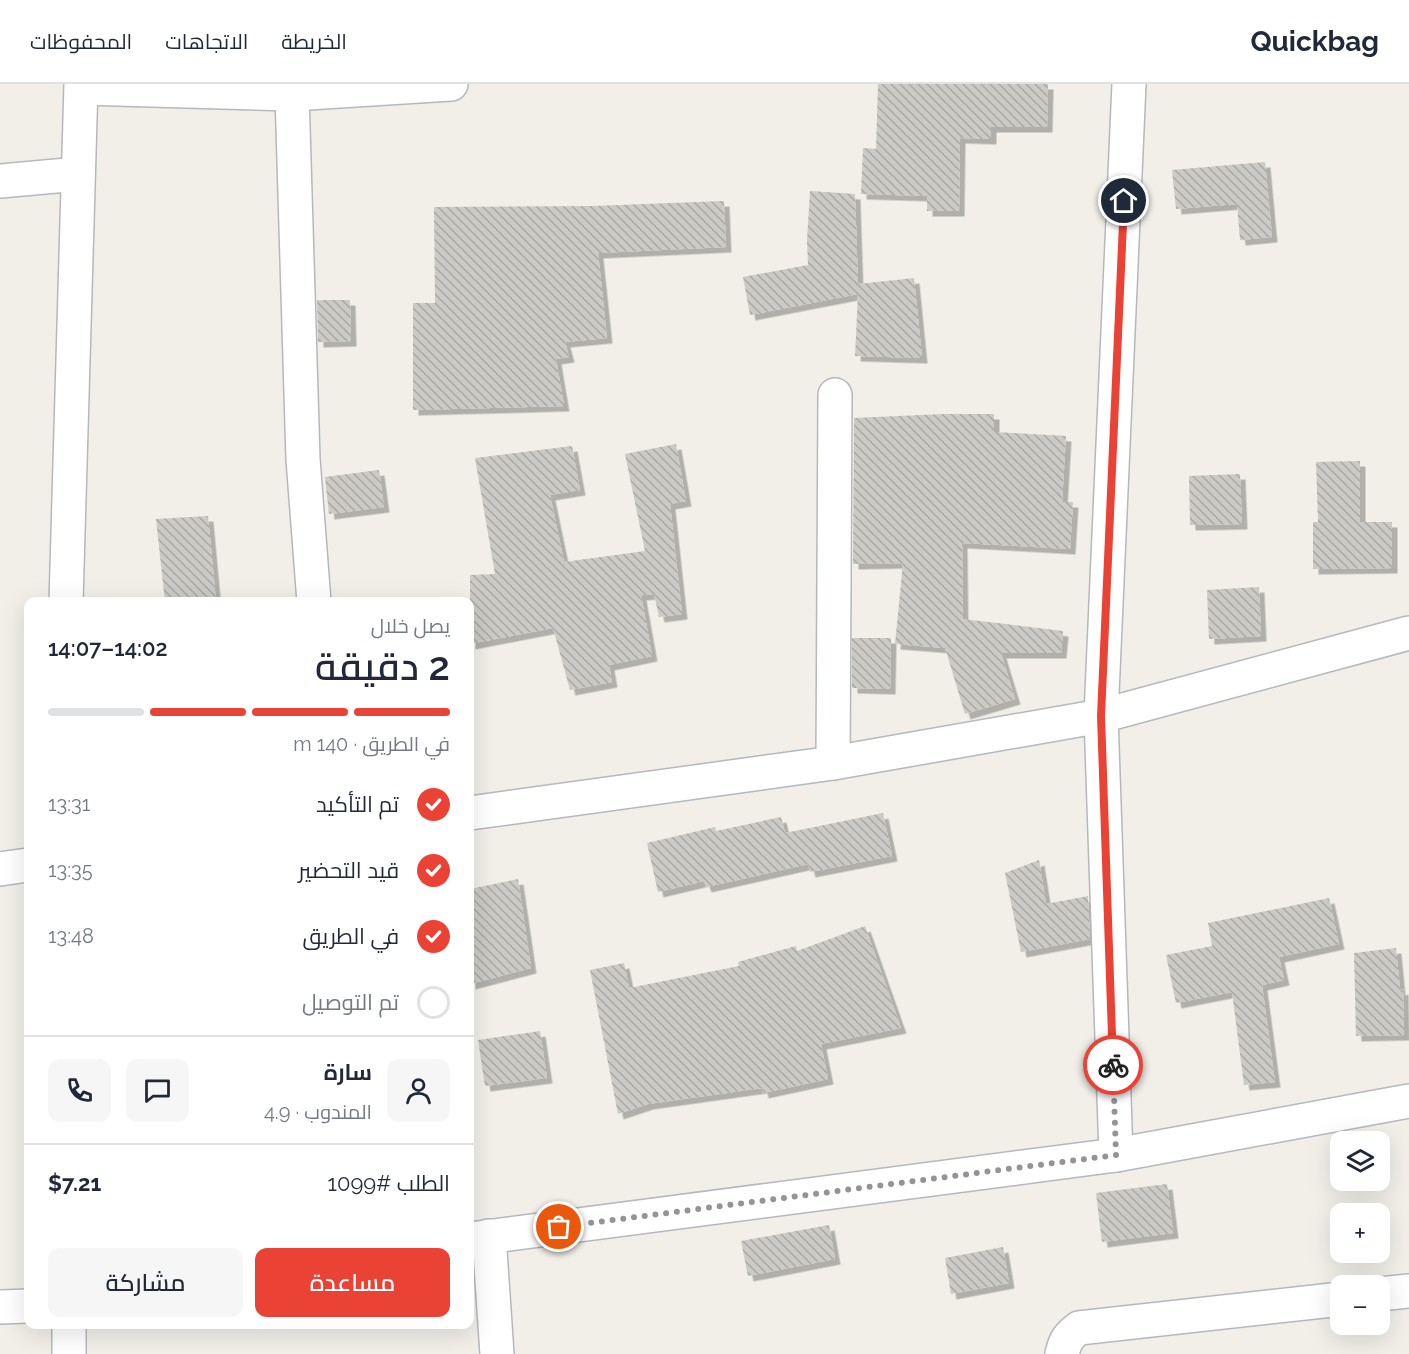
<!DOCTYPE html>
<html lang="ar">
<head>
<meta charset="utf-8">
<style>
  :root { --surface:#fff; --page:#f6f6f7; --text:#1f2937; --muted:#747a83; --line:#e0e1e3; --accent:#ea4335 }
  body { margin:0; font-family:Raleway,Cairo,sans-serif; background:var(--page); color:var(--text); direction:rtl; height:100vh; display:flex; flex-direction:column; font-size:22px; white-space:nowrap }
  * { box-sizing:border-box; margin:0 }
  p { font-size:20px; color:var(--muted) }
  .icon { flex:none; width:33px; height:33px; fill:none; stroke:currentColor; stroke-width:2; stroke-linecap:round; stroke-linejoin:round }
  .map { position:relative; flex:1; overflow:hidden; direction:ltr }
  .panel { position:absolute; left:24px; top:513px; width:450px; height:732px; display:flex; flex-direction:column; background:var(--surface); border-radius:12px; box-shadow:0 6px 24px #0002; direction:rtl }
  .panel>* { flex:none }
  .buttons { position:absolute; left:1330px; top:1047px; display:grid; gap:12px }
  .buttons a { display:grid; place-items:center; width:60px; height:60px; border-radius:12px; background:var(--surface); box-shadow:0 6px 24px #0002; font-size:30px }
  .pin { position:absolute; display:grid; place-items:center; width:51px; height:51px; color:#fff; margin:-26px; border:3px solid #fff; border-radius:50%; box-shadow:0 2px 6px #0007 }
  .courier { position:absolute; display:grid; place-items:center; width:60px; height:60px; margin:-30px; border:4px solid #ea4335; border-radius:50%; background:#fff; color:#222; box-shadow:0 2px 8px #0007 }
  .head em { font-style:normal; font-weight:600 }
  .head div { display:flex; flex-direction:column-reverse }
  .head { display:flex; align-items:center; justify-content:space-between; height:102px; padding:0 24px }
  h1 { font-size:39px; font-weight:600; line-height:45px }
  .bar { display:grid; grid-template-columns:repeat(4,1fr); gap:9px 6px; align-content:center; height:72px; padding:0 24px }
  .bar i { height:8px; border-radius:4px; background:var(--line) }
  .bar .on { background:var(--accent) }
  .bar p { grid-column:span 4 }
  .line { display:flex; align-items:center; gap:15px; padding:0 24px; border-top:2px solid var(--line) }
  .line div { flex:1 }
  .round { display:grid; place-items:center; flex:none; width:63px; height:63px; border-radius:12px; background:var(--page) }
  ol { padding:0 24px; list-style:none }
  li { display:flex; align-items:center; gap:18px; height:66px }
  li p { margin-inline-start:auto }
  li .icon { padding:6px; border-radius:50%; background:var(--accent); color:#fff; stroke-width:4 }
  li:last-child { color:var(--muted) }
  li i { width:33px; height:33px; border:3px solid var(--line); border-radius:50% }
  .cta { display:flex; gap:12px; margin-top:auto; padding:12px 24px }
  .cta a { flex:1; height:69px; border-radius:12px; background:var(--accent); color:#fff; font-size:24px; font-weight:600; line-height:69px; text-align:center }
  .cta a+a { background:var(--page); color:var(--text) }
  header { display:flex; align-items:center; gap:36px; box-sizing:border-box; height:84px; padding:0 30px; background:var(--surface); border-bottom:2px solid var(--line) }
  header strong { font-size:28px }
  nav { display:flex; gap:33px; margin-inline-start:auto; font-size:21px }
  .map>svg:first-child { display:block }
  .building { fill:url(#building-back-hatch); filter:url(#shadow) }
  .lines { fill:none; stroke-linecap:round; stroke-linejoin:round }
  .minor-casing { stroke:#b5b8bc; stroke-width:36 }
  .minor { stroke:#fff; stroke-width:33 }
  .done { stroke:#929495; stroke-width:6; stroke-dasharray:0 10.8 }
  .route { stroke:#ea4335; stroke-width:8 }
</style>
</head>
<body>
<header>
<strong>Quickbag</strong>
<nav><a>الخريطة</a><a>الاتجاهات</a><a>المحفوظات</a></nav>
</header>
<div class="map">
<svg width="1409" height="1270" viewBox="0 0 1409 1270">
  <defs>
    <pattern id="building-back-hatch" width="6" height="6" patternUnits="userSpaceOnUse" patternTransform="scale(1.5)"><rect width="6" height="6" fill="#cccac5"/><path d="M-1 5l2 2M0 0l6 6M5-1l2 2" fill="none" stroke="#a9a8a4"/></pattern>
    <filter id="shadow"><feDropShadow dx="5.5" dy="5.5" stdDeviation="0" flood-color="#0004"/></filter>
  </defs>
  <rect width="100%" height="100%" fill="#f1efe8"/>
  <g class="building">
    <path d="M878,0H1048L1047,43H991V55L960,54L959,127H927V112L861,110L863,64L876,65Z"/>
    <path d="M1265,78L1272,153L1240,156L1237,120L1176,125L1172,86Z"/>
    <path d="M810,107L855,110L858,200L914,194L922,274L855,272L858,210L750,231L743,193L808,181L807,156Z"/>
    <path d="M724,117L726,163L598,169L607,254L565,258L569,273L556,275L564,322L413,326V219H435L434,123L593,122Z"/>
    <path d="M317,216H350L351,257L318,258Z"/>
    <path d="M943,330H994V348L1066,352L1062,418H1073L1070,465L962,459L963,535L1063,547L1061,569H1001L1015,615L965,630L945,564L895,560L903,479L853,480L854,334Z"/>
    <path d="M676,360L686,417L670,420L682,530L659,533L654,510L641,511L652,572L609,581L612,598L570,606L553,544L470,560V491L495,490L475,374L572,362L580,406L550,411L564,478L645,467L625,370Z"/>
    <path d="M1360,377V438H1392V484L1313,485V438H1318L1316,378Z"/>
    <path d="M379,386L384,423L329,430L325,393Z"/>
    <path d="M1240,390L1242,440L1190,441L1189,392Z"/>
    <path d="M208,432L216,518H165L156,435Z"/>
    <path d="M1259,503L1261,552L1209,555L1207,506Z"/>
    <path d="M852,554H891L890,605L852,604Z"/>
    <path d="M883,729L892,772L810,788L808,780L706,803L704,797L658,808L647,759L715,743L716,747L781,733L785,749Z"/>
    <path d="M1039,776L1046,820L1088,812L1090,855L1021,868L1005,789Z"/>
    <path d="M518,795L531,884L470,900V805Z"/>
    <path d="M1329,814L1339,860L1279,873L1284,896L1262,901L1275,998L1244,1001L1232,908L1176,919L1166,871L1212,862L1208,839Z"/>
    <path d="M865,842L901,944L821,960L828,995L763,1009L762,1004L648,1020L618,1030L590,886L624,879L629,904L739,882L738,878L796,862L797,867Z"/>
    <path d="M1396,864L1400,906L1403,905L1404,951L1356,952L1354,869Z"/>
    <path d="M540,947L547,994L485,1002L478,956Z"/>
    <path d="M1167,1100L1173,1149L1102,1158L1096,1109Z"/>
    <path d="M829,1141L835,1175L748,1192L741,1157Z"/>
    <path d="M1003,1163L1009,1199L951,1210L945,1174Z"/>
  </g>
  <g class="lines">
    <defs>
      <g id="minor">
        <path d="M82,4L292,10L451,0"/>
        <path d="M292,10L303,375L314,518"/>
        <path d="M0,97L78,90"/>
        <path d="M66,518L81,0"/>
        <path d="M833,679L835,311"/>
        <path d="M470,729L833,679L1101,632L1409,549"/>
        <path d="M0,785L28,781"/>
        <path d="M1116,1071L1101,632L1129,0"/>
        <path d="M489,1152L497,1270"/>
        <path d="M470,1155L1116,1071L1409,1017"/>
        <path d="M1380,1210L1409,1207"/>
        <path d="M0,1223L28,1222"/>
        <path d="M69,1240V1270"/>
        <path d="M1062,1270C1065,1257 1068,1252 1079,1244L1341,1215"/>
      </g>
    </defs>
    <use href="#minor" class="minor-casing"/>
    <use href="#minor" class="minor"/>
  </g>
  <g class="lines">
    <path class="done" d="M559,1143L1116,1071L1113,981"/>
    <path class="route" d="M1113,981L1101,632L1124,117"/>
  </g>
</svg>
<div class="buttons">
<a><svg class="icon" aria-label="layers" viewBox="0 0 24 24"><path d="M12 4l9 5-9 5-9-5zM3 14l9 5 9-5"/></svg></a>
<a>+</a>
<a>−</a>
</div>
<div class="pin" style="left:559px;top:1143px;background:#ea580c"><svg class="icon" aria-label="bag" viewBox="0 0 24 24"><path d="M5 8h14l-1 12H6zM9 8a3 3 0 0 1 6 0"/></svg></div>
<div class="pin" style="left:1124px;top:117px;background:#1f2937"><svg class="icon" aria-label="home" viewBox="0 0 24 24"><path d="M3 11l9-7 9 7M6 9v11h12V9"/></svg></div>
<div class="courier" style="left:1113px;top:981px"><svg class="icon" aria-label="bike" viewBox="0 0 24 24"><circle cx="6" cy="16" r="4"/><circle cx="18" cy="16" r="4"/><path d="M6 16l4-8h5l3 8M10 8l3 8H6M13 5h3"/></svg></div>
<section class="panel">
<div class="head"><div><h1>2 دقيقة</h1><p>يصل خلال</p></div><em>14:02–14:07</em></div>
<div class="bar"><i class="on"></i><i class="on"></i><i class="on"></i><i></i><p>في الطريق · 140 m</p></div>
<ol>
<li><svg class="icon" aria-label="check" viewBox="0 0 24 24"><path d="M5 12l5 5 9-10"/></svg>تم التأكيد<p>13:31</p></li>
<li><svg class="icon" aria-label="check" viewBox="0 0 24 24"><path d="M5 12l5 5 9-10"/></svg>قيد التحضير<p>13:35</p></li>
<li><svg class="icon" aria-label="check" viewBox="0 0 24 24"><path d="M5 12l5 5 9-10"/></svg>في الطريق<p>13:48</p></li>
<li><i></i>تم التوصيل</li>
</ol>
<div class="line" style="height:108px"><a class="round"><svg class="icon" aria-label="person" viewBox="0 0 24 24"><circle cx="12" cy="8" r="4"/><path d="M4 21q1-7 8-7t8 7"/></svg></a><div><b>سارة</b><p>المندوب · 4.9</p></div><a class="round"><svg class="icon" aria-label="chat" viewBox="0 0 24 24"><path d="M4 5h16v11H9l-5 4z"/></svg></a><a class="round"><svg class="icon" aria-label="phone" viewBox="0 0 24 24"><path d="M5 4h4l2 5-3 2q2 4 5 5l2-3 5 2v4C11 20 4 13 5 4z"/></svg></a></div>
<div class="line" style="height:78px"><div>الطلب #1099</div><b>$7.21</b></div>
<div class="cta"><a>مساعدة</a><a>مشاركة</a></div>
</section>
</div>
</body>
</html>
